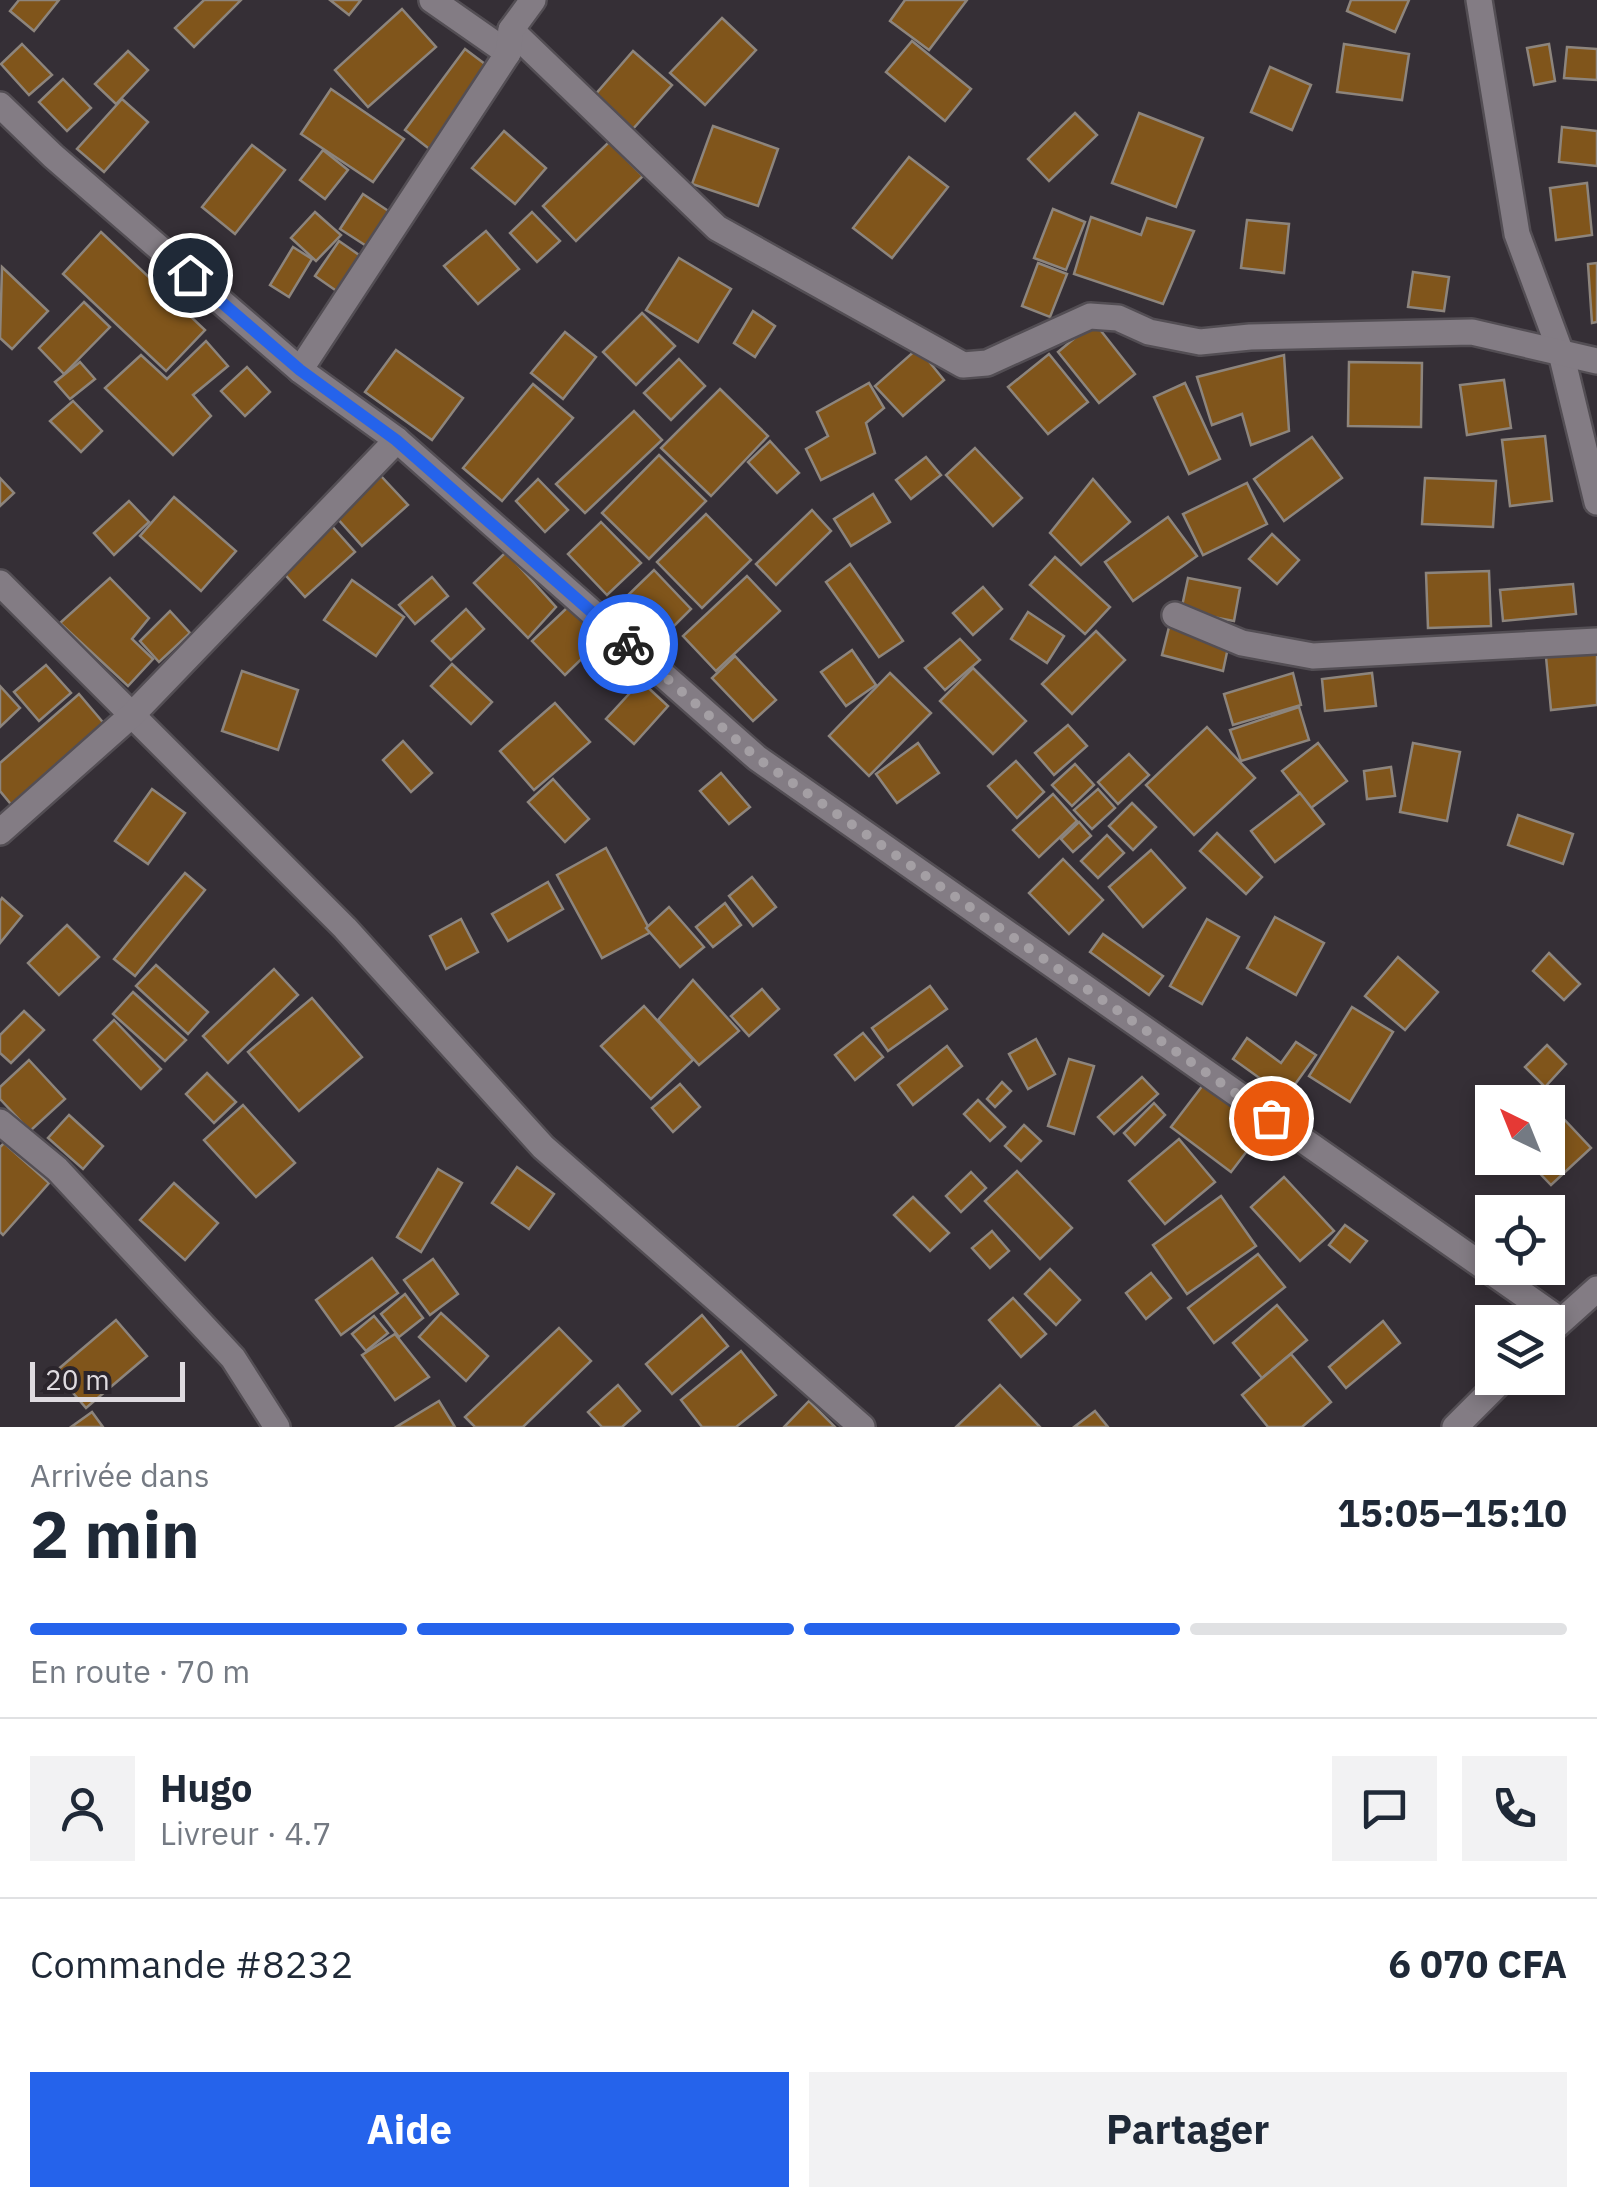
<!DOCTYPE html>
<html lang="fr">
<head>
<meta charset="utf-8">
<style>
  :root { --surface:#fff; --page:#f2f2f3; --text:#1f2937; --muted:#747a83; --line:#e0e1e3; --accent:#2563eb }
  body { margin:0; font-family:"IBM Plex Sans",sans-serif; background:var(--page); color:var(--text); height:100vh; display:flex; flex-direction:column; font-size:38px; white-space:nowrap }
  * { box-sizing:border-box; margin:0 }
  p { font-size:32px; color:var(--muted) }
  .icon { flex:none; width:55px; height:55px; fill:none; stroke:currentColor; stroke-width:2; stroke-linecap:round; stroke-linejoin:round }
  .map { position:relative; height:1427px; overflow:hidden }
  .drawer { display:flex; flex-direction:column; background:var(--surface); flex:1 }
  .drawer>* { flex:none }
  .needle { width:65px; rotate:317deg }
  .controls { position:absolute; left:1475px; top:1085px; display:grid; gap:20px }
  .controls a { display:grid; place-items:center; width:90px; height:90px; border-radius:0px; background:var(--surface); box-shadow:0 5px 15px #0003; font-size:50px }
  .scale { position:absolute; left:30px; bottom:25px; width:155px; box-sizing:border-box; padding-left:10px; border:5px solid #dfdbe0; border-top:0; font-size:28px; line-height:35px; white-space:nowrap; color:#dfdbe0; -webkit-text-stroke:8px #2b252c; paint-order:stroke }
  .pin { position:absolute; display:grid; place-items:center; width:85px; height:85px; color:#fff; margin:-42px; border:5px solid #fff; border-radius:50%; box-shadow:0 2px 10px #0007 }
  .courier { position:absolute; display:grid; place-items:center; width:100px; height:100px; margin:-50px; border:8px solid #2563eb; border-radius:50%; background:#fff; color:#222; box-shadow:0 2px 12px #0007 }
  .overview em { font-style:normal; font-weight:700 }
  .overview div { display:flex; flex-direction:column-reverse }
  .overview { display:flex; align-items:center; justify-content:space-between; height:170px; padding:0 30px }
  h1 { font-size:65px; font-weight:700; line-height:75px }
  .bar { display:grid; grid-template-columns:repeat(4,1fr); gap:15px 10px; align-content:center; height:120px; padding:0 30px }
  .bar i { height:12px; border-radius:8px; background:var(--line) }
  .bar .selected { background:var(--accent) }
  .bar p { grid-column:span 4 }
  .line { display:flex; align-items:center; gap:25px; padding:0 30px; border-top:2px solid var(--line) }
  .line div { flex:1 }
  .round { display:grid; place-items:center; flex:none; width:105px; height:105px; border-radius:0px; background:var(--page) }
  .cta { display:flex; gap:20px; margin-top:auto; padding:20px 30px }
  .cta a { flex:1; height:115px; border-radius:0px; background:var(--accent); color:#fff; font-size:40px; font-weight:700; line-height:115px; text-align:center }
  .cta a+a { background:var(--page); color:var(--text) }
  .map>svg:first-child { display:block }
  .building { fill:#80551b; stroke:#8d857d; stroke-width:2.5 }
  .lines { fill:none; stroke-linecap:round; stroke-linejoin:round }
  .minor-casing { stroke:#534e54; stroke-width:30 }
  .minor { stroke:#837c84; stroke-width:25 }
  .done { stroke:#a49fa4; stroke-width:10; stroke-dasharray:0 18 }
  .route { stroke:#2563eb; stroke-width:12 }
</style>
</head>
<body>
<div class="map">
<svg width="1597" height="1427" viewBox="0 0 1597 1427">
  <rect width="100%" height="100%" fill="#352f36"/>
  <g class="building">
    <path d="M19,0H59L34,31L10,11Z"/>
    <path d="M204,0H241L194,47L175,28Z"/>
    <path d="M330,0H361L349,15Z"/>
    <path d="M905,0H967L929,50L890,21Z"/>
    <path d="M1351,0H1409L1395,32L1347,11Z"/>
    <path d="M402,9L436,47L368,107L335,70Z"/>
    <path d="M722,18L756,50L705,105L670,73Z"/>
    <path d="M912,41L971,89L945,121L886,72Z"/>
    <path d="M22,44L52,75L29,95L1,64Z"/>
    <path d="M1344,44L1409,54L1402,100L1337,92Z"/>
    <path d="M1549,44L1555,81L1534,85L1527,48Z"/>
    <path d="M1567,47L1597,49V80L1564,78Z"/>
    <path d="M465,49L493,70L432,151L405,130Z"/>
    <path d="M128,51L148,70L116,104L95,84Z"/>
    <path d="M633,51L672,85L632,130L594,96Z"/>
    <path d="M1270,67L1311,85L1292,130L1251,112Z"/>
    <path d="M63,79L91,108L67,131L39,102Z"/>
    <path d="M331,89L404,139L373,182L301,134Z"/>
    <path d="M122,99L148,122L104,172L77,149Z"/>
    <path d="M1075,113L1097,135L1049,181L1028,159Z"/>
    <path d="M1139,113L1203,138L1176,207L1112,183Z"/>
    <path d="M713,126L778,149L758,206L692,184Z"/>
    <path d="M1562,127L1597,131V166L1559,162Z"/>
    <path d="M504,131L546,168L515,204L472,168Z"/>
    <path d="M609,142L643,176L576,241L543,206Z"/>
    <path d="M252,145L285,170L235,234L202,207Z"/>
    <path d="M323,150L348,170L325,199L300,180Z"/>
    <path d="M909,157L948,187L892,258L853,228Z"/>
    <path d="M1587,183L1592,235L1556,240L1550,188Z"/>
    <path d="M363,194L390,212L368,247L340,229Z"/>
    <path d="M1053,209L1085,222L1066,270L1034,258Z"/>
    <path d="M315,212L341,235L316,261L291,238Z"/>
    <path d="M532,212L560,241L537,262L510,233Z"/>
    <path d="M1091,217L1141,235L1147,218L1194,231L1163,304L1074,274Z"/>
    <path d="M1247,220L1289,224L1284,273L1241,268Z"/>
    <path d="M486,231L519,269L478,304L444,266Z"/>
    <path d="M101,232L205,330L166,371L63,274Z"/>
    <path d="M339,241L362,257L338,292L315,276Z"/>
    <path d="M293,247L312,259L289,297L270,285Z"/>
    <path d="M679,258L731,289L698,342L646,310Z"/>
    <path d="M1038,263L1067,274L1050,317L1022,306Z"/>
    <path d="M1597,263V322L1592,323L1588,264Z"/>
    <path d="M2,267L48,311L12,349L0,338Z"/>
    <path d="M1413,272L1449,277L1444,311L1408,307Z"/>
    <path d="M84,302L110,327L64,374L39,348Z"/>
    <path d="M753,311L775,326L755,357L734,343Z"/>
    <path d="M642,313L675,346L636,385L603,352Z"/>
    <path d="M1094,322L1135,374L1099,403L1058,352Z"/>
    <path d="M565,332L596,357L563,399L531,373Z"/>
    <path d="M206,341L228,366L193,395L211,416L173,455L105,388L141,355L167,379Z"/>
    <path d="M918,348L944,380L903,416L875,386Z"/>
    <path d="M396,350L463,398L432,440L365,392Z"/>
    <path d="M1049,354L1088,402L1048,434L1008,387Z"/>
    <path d="M1284,355L1289,431L1251,445L1242,414L1212,425L1197,377Z"/>
    <path d="M679,359L705,386L671,420L644,393Z"/>
    <path d="M80,362L95,379L70,399L55,382Z"/>
    <path d="M1349,362L1422,363L1421,427L1348,426Z"/>
    <path d="M247,367L270,392L245,416L221,391Z"/>
    <path d="M1504,380L1511,428L1467,435L1460,385Z"/>
    <path d="M869,383L884,408L866,423L875,453L821,480L806,449L828,436L817,412Z"/>
    <path d="M1185,383L1220,459L1189,474L1154,397Z"/>
    <path d="M533,384L573,418L502,501L463,468Z"/>
    <path d="M720,389L768,436L711,496L661,448Z"/>
    <path d="M73,401L102,431L81,452L50,421Z"/>
    <path d="M634,411L662,440L585,513L556,484Z"/>
    <path d="M1545,436L1552,501L1510,506L1502,440Z"/>
    <path d="M1312,437L1342,478L1284,521L1254,479Z"/>
    <path d="M770,441L799,473L777,493L748,462Z"/>
    <path d="M975,448L1022,498L993,526L946,475Z"/>
    <path d="M659,455L706,501L649,559L602,513Z"/>
    <path d="M926,457L941,475L911,499L896,480Z"/>
    <path d="M381,476L408,505L362,546L337,518Z"/>
    <path d="M0,478L14,493L0,506Z"/>
    <path d="M1425,478L1496,481L1493,527L1422,524Z"/>
    <path d="M538,479L568,510L545,532L516,501Z"/>
    <path d="M1093,479L1130,522L1081,565L1050,533Z"/>
    <path d="M1247,483L1267,524L1203,555L1183,514Z"/>
    <path d="M873,494L890,522L851,546L834,519Z"/>
    <path d="M174,497L236,551L201,591L140,536Z"/>
    <path d="M129,501L149,522L114,555L94,533Z"/>
    <path d="M812,510L831,531L776,585L756,564Z"/>
    <path d="M706,514L751,560L702,608L657,562Z"/>
    <path d="M1168,517L1197,556L1133,601L1105,562Z"/>
    <path d="M601,522L641,563L607,595L568,554Z"/>
    <path d="M331,525L355,552L305,597L281,570Z"/>
    <path d="M1272,534L1299,560L1277,584L1249,559Z"/>
    <path d="M506,552L556,607L528,638L474,583Z"/>
    <path d="M1055,557L1110,607L1085,634L1030,585Z"/>
    <path d="M850,564L903,641L879,657L826,582Z"/>
    <path d="M654,570L691,609L663,637L625,598Z"/>
    <path d="M1489,571L1491,626L1428,628L1426,573Z"/>
    <path d="M747,576L780,611L716,671L683,636Z"/>
    <path d="M432,577L448,596L415,624L399,605Z"/>
    <path d="M110,578L149,618L132,639L153,659L128,686L60,623Z"/>
    <path d="M1188,578L1240,588L1234,621L1181,611Z"/>
    <path d="M352,580L404,617L376,656L324,620Z"/>
    <path d="M1573,584L1576,614L1503,621L1500,590Z"/>
    <path d="M983,587L1002,609L973,635L953,613Z"/>
    <path d="M570,605L603,638L565,675L532,641Z"/>
    <path d="M466,609L484,629L451,660L432,641Z"/>
    <path d="M170,611L190,633L159,662L140,641Z"/>
    <path d="M1028,612L1064,636L1047,663L1011,639Z"/>
    <path d="M1169,627L1229,643L1223,671L1162,655Z"/>
    <path d="M1096,631L1125,660L1072,714L1042,684Z"/>
    <path d="M960,639L980,660L945,690L925,668Z"/>
    <path d="M852,650L876,685L846,706L821,672Z"/>
    <path d="M1597,653V705L1551,710L1546,657Z"/>
    <path d="M735,656L776,700L753,721L712,678Z"/>
    <path d="M452,664L492,702L471,724L431,686Z"/>
    <path d="M46,665L71,693L39,721L14,692Z"/>
    <path d="M973,668L1026,721L993,754L940,701Z"/>
    <path d="M242,671L298,690L278,750L222,731Z"/>
    <path d="M890,673L931,713L869,776L829,736Z"/>
    <path d="M1293,673L1301,705L1233,725L1224,694Z"/>
    <path d="M1372,673L1376,706L1325,711L1322,679Z"/>
    <path d="M641,681L668,706L634,744L606,719Z"/>
    <path d="M0,686L20,708L0,727Z"/>
    <path d="M79,694L107,727L14,808L0,791V763Z"/>
    <path d="M555,703L590,742L534,790L500,751Z"/>
    <path d="M1299,707L1309,740L1241,761L1230,730Z"/>
    <path d="M1068,725L1087,746L1054,775L1035,753Z"/>
    <path d="M1207,727L1255,778L1194,835L1146,785Z"/>
    <path d="M403,741L432,773L411,792L383,760Z"/>
    <path d="M918,743L939,773L897,803L876,774Z"/>
    <path d="M1318,743L1347,781L1311,808L1282,771Z"/>
    <path d="M1413,743L1460,752L1447,821L1400,812Z"/>
    <path d="M1129,754L1149,775L1118,804L1098,782Z"/>
    <path d="M1016,761L1044,792L1017,818L988,786Z"/>
    <path d="M1075,764L1094,785L1072,806L1052,785Z"/>
    <path d="M1391,767L1395,796L1367,799L1364,771Z"/>
    <path d="M721,773L750,807L729,824L700,791Z"/>
    <path d="M553,779L589,819L565,842L528,802Z"/>
    <path d="M152,789L185,813L148,864L115,841Z"/>
    <path d="M1098,789L1115,808L1092,829L1074,810Z"/>
    <path d="M1300,793L1324,824L1275,862L1251,831Z"/>
    <path d="M1053,794L1077,821L1039,857L1013,830Z"/>
    <path d="M1132,803L1156,827L1133,850L1109,826Z"/>
    <path d="M1518,815L1573,834L1563,864L1508,845Z"/>
    <path d="M1079,822L1091,836L1073,852L1061,839Z"/>
    <path d="M1217,833L1262,877L1246,894L1200,851Z"/>
    <path d="M1107,835L1124,853L1098,878L1081,861Z"/>
    <path d="M606,848L651,932L602,958L557,875Z"/>
    <path d="M1151,850L1185,888L1143,927L1109,887Z"/>
    <path d="M1063,859L1103,900L1069,934L1029,893Z"/>
    <path d="M185,873L205,890L135,976L114,959Z"/>
    <path d="M752,877L776,907L753,926L729,896Z"/>
    <path d="M548,882L563,909L508,941L492,914Z"/>
    <path d="M2,898L22,916L0,943V901Z"/>
    <path d="M725,903L741,925L713,947L696,927Z"/>
    <path d="M669,907L704,947L680,967L646,928Z"/>
    <path d="M1275,917L1324,943L1296,995L1247,968Z"/>
    <path d="M461,919L478,952L446,969L430,936Z"/>
    <path d="M1207,919L1239,937L1202,1004L1170,986Z"/>
    <path d="M67,925L99,957L59,995L28,963Z"/>
    <path d="M1103,934L1163,976L1149,995L1090,952Z"/>
    <path d="M1549,953L1580,984L1564,1000L1533,971Z"/>
    <path d="M1398,957L1438,992L1405,1030L1365,996Z"/>
    <path d="M156,965L208,1012L188,1034L136,986Z"/>
    <path d="M274,969L298,995L228,1063L203,1036Z"/>
    <path d="M693,980L739,1031L699,1065L658,1020Z"/>
    <path d="M930,986L947,1009L888,1051L872,1028Z"/>
    <path d="M762,989L779,1009L749,1036L731,1016Z"/>
    <path d="M133,992L186,1040L165,1061L113,1014Z"/>
    <path d="M312,998L362,1057L299,1111L248,1052Z"/>
    <path d="M644,1006L693,1060L651,1099L601,1046Z"/>
    <path d="M1352,1007L1393,1032L1350,1102L1309,1076Z"/>
    <path d="M24,1011L44,1030L11,1063L0,1053V1035Z"/>
    <path d="M114,1020L161,1069L141,1089L94,1040Z"/>
    <path d="M863,1033L883,1057L855,1080L835,1055Z"/>
    <path d="M1247,1038L1281,1063L1296,1042L1316,1055L1286,1097L1233,1059Z"/>
    <path d="M1036,1039L1055,1074L1028,1089L1009,1054Z"/>
    <path d="M1547,1045L1566,1064L1545,1087L1525,1067Z"/>
    <path d="M947,1046L962,1066L913,1105L898,1085Z"/>
    <path d="M1069,1059L1094,1066L1074,1134L1048,1126Z"/>
    <path d="M29,1060L65,1099L30,1131L0,1099V1087Z"/>
    <path d="M207,1073L236,1102L214,1123L186,1094Z"/>
    <path d="M1142,1077L1158,1094L1114,1134L1098,1117Z"/>
    <path d="M1002,1082L1011,1091L995,1107L987,1099Z"/>
    <path d="M680,1084L700,1107L673,1132L652,1108Z"/>
    <path d="M1203,1085L1263,1130L1231,1172L1171,1127Z"/>
    <path d="M978,1100L1005,1127L990,1141L964,1114Z"/>
    <path d="M1546,1100L1591,1148L1551,1185L1525,1158H1548V1102H1543Z"/>
    <path d="M1154,1103L1165,1115L1135,1145L1124,1133Z"/>
    <path d="M243,1105L295,1163L256,1197L204,1140Z"/>
    <path d="M69,1115L103,1146L83,1169L48,1138Z"/>
    <path d="M1024,1125L1041,1141L1021,1161L1005,1146Z"/>
    <path d="M1179,1139L1215,1182L1165,1224L1129,1181Z"/>
    <path d="M4,1143L49,1183L3,1235L0,1232V1147Z"/>
    <path d="M517,1167L554,1194L529,1229L492,1203Z"/>
    <path d="M438,1169L462,1183L421,1252L397,1237Z"/>
    <path d="M1017,1171L1072,1228L1040,1259L985,1201Z"/>
    <path d="M971,1172L986,1188L961,1212L946,1196Z"/>
    <path d="M1284,1177L1334,1231L1300,1261L1251,1207Z"/>
    <path d="M174,1183L218,1223L185,1260L140,1220Z"/>
    <path d="M1221,1196L1256,1246L1187,1294L1153,1245Z"/>
    <path d="M913,1197L949,1233L930,1251L894,1215Z"/>
    <path d="M1345,1225L1367,1241L1350,1262L1329,1245Z"/>
    <path d="M992,1231L1009,1251L990,1268L972,1248Z"/>
    <path d="M1258,1254L1285,1287L1214,1343L1188,1308Z"/>
    <path d="M372,1258L398,1293L341,1335L316,1300Z"/>
    <path d="M433,1259L458,1294L430,1315L404,1280Z"/>
    <path d="M1050,1269L1080,1300L1056,1325L1025,1294Z"/>
    <path d="M1151,1273L1171,1298L1146,1319L1126,1293Z"/>
    <path d="M405,1294L423,1318L399,1337L381,1314Z"/>
    <path d="M1013,1298L1046,1334L1021,1357L989,1320Z"/>
    <path d="M1277,1305L1307,1340L1262,1378L1233,1343Z"/>
    <path d="M441,1313L488,1356L466,1381L419,1337Z"/>
    <path d="M702,1315L728,1346L672,1394L646,1364Z"/>
    <path d="M374,1316L388,1333L366,1351L352,1334Z"/>
    <path d="M116,1320L147,1356L86,1408L55,1372Z"/>
    <path d="M1383,1321L1400,1343L1346,1388L1329,1367Z"/>
    <path d="M559,1328L591,1361L523,1427H475L465,1417Z"/>
    <path d="M395,1334L429,1377L395,1400L362,1355Z"/>
    <path d="M741,1351L776,1395L736,1427H702L681,1400Z"/>
    <path d="M1291,1354L1331,1402L1302,1427H1268L1242,1395Z"/>
    <path d="M618,1385L640,1411L622,1427H602L588,1412Z"/>
    <path d="M1000,1385L1040,1427H956Z"/>
    <path d="M439,1401L455,1427H396Z"/>
    <path d="M809,1401L835,1427H784Z"/>
    <path d="M1095,1411L1108,1427H1074Z"/>
    <path d="M92,1412L103,1427H71Z"/>
  </g>
  <g class="lines">
    <defs>
      <g id="minor">
        <path d="M432,0L508,53"/>
        <path d="M1479,0L1517,234L1561,353L1597,502"/>
        <path d="M511,30L717,228L963,365L987,363L1090,316L1118,318L1149,332L1200,342L1250,337L1472,332L1597,361"/>
        <path d="M0,105L53,156L300,370L397,440L757,758L1560,1320"/>
        <path d="M300,370L508,53L511,30L533,0"/>
        <path d="M0,583L345,928L543,1147L862,1427"/>
        <path d="M1175,615L1242,643L1313,656L1597,641"/>
        <path d="M0,832L133,714L397,440"/>
        <path d="M0,1122L57,1169L233,1358L277,1427"/>
        <path d="M1548,1333L1597,1289"/>
        <path d="M1455,1427L1504,1378"/>
      </g>
    </defs>
    <use href="#minor" class="minor-casing"/>
    <use href="#minor" class="minor"/>
  </g>
  <g class="lines">
    <path class="done" d="M628,644L757,758L1271,1118"/>
    <path class="route" d="M190,275L300,370L396,440L628,644"/>
  </g>
</svg>
<div class="controls">
<a><svg class="needle" viewBox="-14 -14 28 28"><path d="M0-13l5 13h-10z" fill="#e53935"/><path d="M0 13l5-13h-10z" fill="#747a83"/></svg></a>
<a><svg class="icon" aria-label="locate" viewBox="0 0 24 24"><circle cx="12" cy="12" r="6"/><path d="M12 2v4M12 18v4M2 12h4M18 12h4"/></svg></a>
<a><svg class="icon" aria-label="layers" viewBox="0 0 24 24"><path d="M12 4l9 5-9 5-9-5zM3 14l9 5 9-5"/></svg></a>
</div>
<div class="scale">20 m</div>
<div class="pin" style="left:1271px;top:1118px;background:#ea580c"><svg class="icon" aria-label="bag" viewBox="0 0 24 24"><path d="M5 8h14l-1 12H6zM9 8a3 3 0 0 1 6 0"/></svg></div>
<div class="pin" style="left:190px;top:275px;background:#1f2937"><svg class="icon" aria-label="home" viewBox="0 0 24 24"><path d="M3 11l9-7 9 7M6 9v11h12V9"/></svg></div>
<div class="courier" style="left:628px;top:644px"><svg class="icon" aria-label="bike" viewBox="0 0 24 24"><circle cx="6" cy="16" r="4"/><circle cx="18" cy="16" r="4"/><path d="M6 16l4-8h5l3 8M10 8l3 8H6M13 5h3"/></svg></div>
</div>
<section class="drawer">
<div class="overview"><div><h1>2 min</h1><p>Arrivée dans</p></div><em>15:05–15:10</em></div>
<div class="bar"><i class="selected"></i><i class="selected"></i><i class="selected"></i><i></i><p>En route · 70 m</p></div>
<div class="line" style="height:180px"><a class="round"><svg class="icon" aria-label="person" viewBox="0 0 24 24"><circle cx="12" cy="8" r="4"/><path d="M4 21q1-7 8-7t8 7"/></svg></a><div><b>Hugo</b><p>Livreur · 4.7</p></div><a class="round"><svg class="icon" aria-label="chat" viewBox="0 0 24 24"><path d="M4 5h16v11H9l-5 4z"/></svg></a><a class="round"><svg class="icon" aria-label="phone" viewBox="0 0 24 24"><path d="M5 4h4l2 5-3 2q2 4 5 5l2-3 5 2v4C11 20 4 13 5 4z"/></svg></a></div>
<div class="line" style="height:130px"><div>Commande #8232</div><b>6 070 CFA</b></div>
<div class="cta"><a>Aide</a><a>Partager</a></div>
</section>
</body>
</html>
